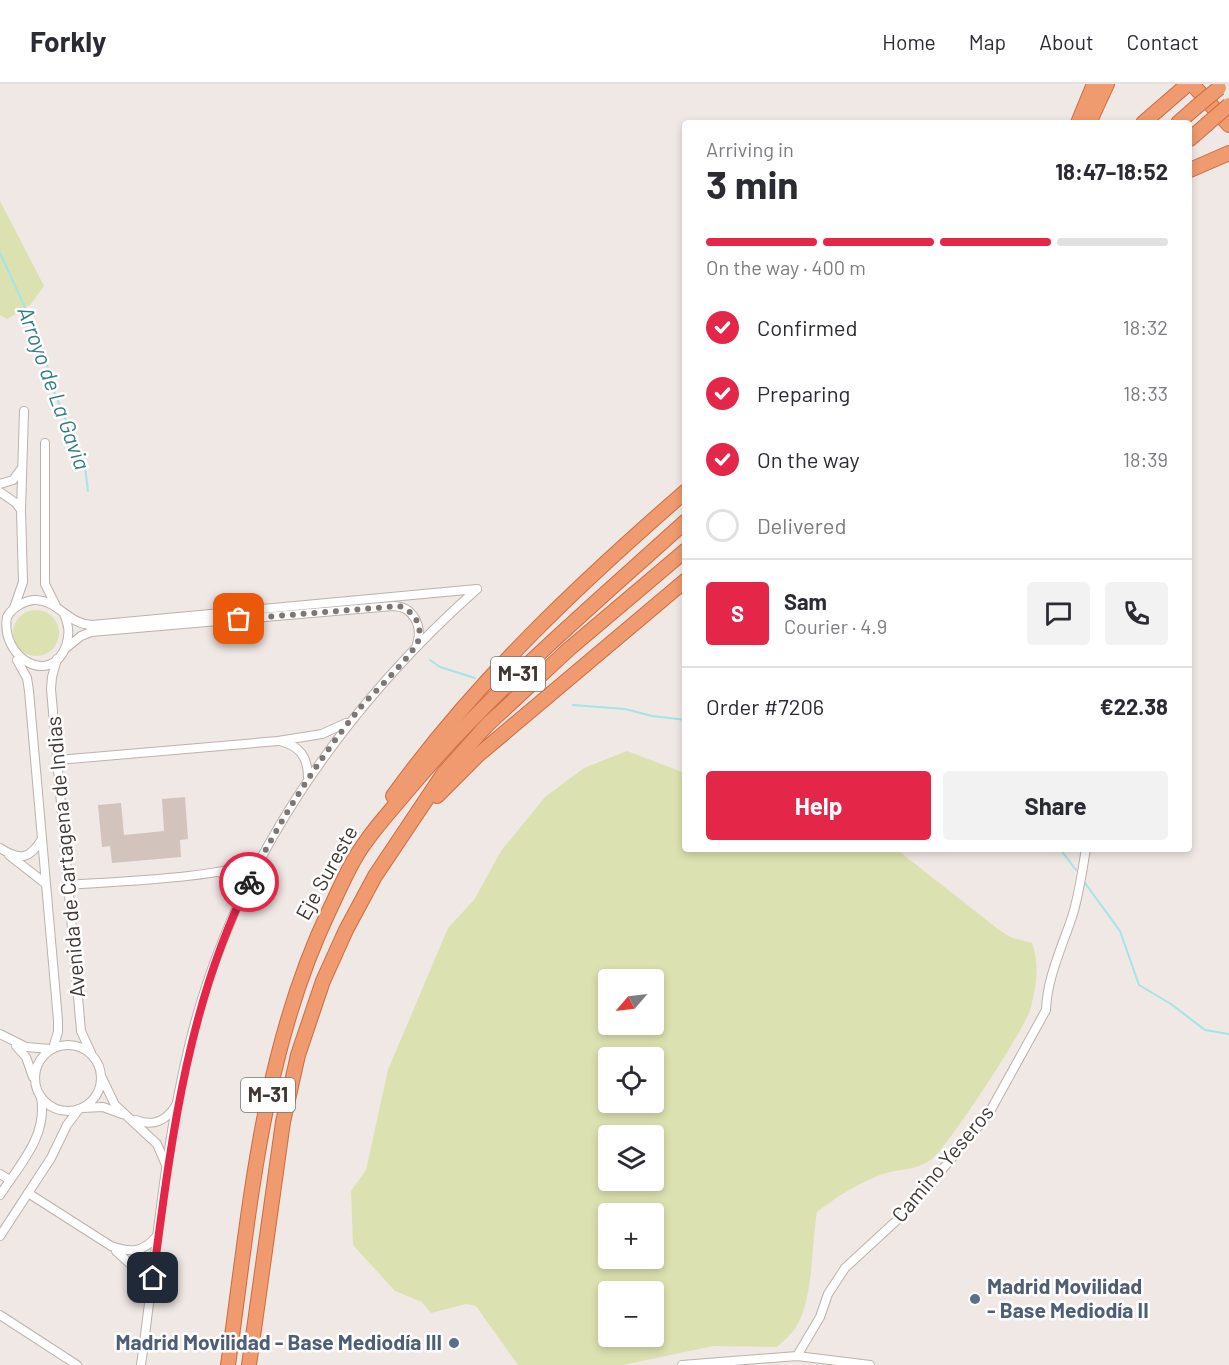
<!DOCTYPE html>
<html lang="en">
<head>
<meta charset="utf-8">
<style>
  :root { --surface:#fff; --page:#f2f2f3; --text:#2b2b33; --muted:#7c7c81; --line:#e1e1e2; --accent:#e42649 }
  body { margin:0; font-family:Barlow,sans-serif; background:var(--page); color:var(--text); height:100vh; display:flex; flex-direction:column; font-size:22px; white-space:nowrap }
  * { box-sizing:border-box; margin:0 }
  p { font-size:20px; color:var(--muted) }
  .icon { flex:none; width:33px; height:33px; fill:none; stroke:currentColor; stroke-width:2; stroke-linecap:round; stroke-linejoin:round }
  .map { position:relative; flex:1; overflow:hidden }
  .drawer { position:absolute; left:682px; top:36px; width:510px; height:732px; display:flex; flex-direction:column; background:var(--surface); border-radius:6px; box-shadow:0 3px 9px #0003 }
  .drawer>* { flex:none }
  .needle { width:39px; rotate:242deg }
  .controls { position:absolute; left:598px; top:885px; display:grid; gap:12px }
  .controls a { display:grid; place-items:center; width:66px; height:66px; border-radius:6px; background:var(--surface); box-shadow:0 3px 9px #0003; font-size:30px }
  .pin { position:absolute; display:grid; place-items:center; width:51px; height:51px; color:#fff; margin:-26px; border-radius:12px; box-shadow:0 3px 9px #0006 }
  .courier { position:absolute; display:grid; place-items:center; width:60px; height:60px; margin:-30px; border:4px solid #e42649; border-radius:50%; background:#fff; color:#222; box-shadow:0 2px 8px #0007 }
  .headline em { font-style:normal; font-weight:700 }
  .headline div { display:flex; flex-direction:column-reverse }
  .headline { display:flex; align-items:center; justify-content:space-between; height:102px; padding:0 24px }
  h1 { font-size:39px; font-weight:700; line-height:45px }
  .bar { display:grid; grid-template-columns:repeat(4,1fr); gap:9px 6px; align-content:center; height:72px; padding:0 24px }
  .bar i { height:8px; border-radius:4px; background:var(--line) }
  .bar .current { background:var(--accent) }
  .bar p { grid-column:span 4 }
  .line { display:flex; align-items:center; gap:15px; padding:0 24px; border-top:2px solid var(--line) }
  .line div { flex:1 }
  .round { display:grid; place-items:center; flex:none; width:63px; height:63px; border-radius:6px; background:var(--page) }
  ol { padding:0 24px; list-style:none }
  li { display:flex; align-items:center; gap:18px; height:66px }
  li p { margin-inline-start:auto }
  li .icon { padding:6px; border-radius:50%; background:var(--accent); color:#fff; stroke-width:4 }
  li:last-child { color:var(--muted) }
  li i { width:33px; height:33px; border:3px solid var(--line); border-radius:50% }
  .button { display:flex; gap:12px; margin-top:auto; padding:12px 24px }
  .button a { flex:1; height:69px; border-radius:6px; background:var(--accent); color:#fff; font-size:24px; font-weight:700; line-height:69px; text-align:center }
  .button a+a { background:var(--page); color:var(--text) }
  header { display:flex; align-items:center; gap:36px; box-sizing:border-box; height:84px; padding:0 30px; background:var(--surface); border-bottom:2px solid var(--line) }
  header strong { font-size:28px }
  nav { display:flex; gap:33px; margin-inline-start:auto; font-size:21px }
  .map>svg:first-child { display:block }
  .green { fill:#dbe1b0; fill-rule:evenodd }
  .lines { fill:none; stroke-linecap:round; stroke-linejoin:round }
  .stream { stroke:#a5e3e8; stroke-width:2 }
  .building { fill:#d3c3bd }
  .street-casing { stroke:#bdb1aa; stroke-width:10 }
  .highway-casing { stroke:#cd6b41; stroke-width:16 }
  .street { stroke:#fff; stroke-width:8 }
  .highway { stroke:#ef9a6f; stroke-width:14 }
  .highway-bridge-casing { stroke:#cd6b41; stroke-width:16; stroke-linecap:butt }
  .highway-bridge { stroke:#ef9a6f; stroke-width:14 }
  .done { stroke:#7e7672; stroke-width:6; stroke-dasharray:0 10.8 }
  .route { stroke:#e42649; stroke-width:8 }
  .service-dot { fill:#5c6f8a; stroke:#fff; stroke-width:2 }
  .labels { text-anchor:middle; stroke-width:5; stroke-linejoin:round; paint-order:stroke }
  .shield { fill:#fff; stroke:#7a7471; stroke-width:1.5 }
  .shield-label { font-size:20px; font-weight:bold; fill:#413834 }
  .street-label { font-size:21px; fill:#413834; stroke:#fff }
  .service-label { font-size:21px; font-weight:bold; fill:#4e5e75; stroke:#fff; text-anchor:start }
  .water-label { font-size:22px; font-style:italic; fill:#317d84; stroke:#fff }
</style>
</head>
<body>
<header>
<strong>Forkly</strong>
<nav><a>Home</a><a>Map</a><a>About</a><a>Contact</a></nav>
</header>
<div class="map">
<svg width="1229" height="1281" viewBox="0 0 1229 1281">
  <rect width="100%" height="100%" fill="#f0e8e4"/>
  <g class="green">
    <path d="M0,117L44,202L30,221L7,235L0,231Z"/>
    <circle cx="36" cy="549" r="23"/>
    <path d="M627,667L685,689L686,765H896L998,845L1010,853L1032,859C1040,879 1036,906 1030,926C1025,945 947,1064 932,1075C914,1088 898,1084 880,1091C857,1100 836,1113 817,1128C811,1161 814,1219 794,1246C789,1252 783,1258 777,1263L713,1262L623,1281H518L476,1222L466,1220L431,1229L422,1218L395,1207L353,1161L351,1107L366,1086L388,986L448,844L474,816L501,767L545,713L584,684ZM609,896H654V940H609ZM609,974H654V1018H609ZM609,1052H654V1096H609ZM609,1130H654V1174H609ZM609,1208H654V1252H609Z"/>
  </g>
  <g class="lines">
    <g class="stream">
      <path d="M0,169L40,256L54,307L85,383L88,407"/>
      <path d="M430,576L440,583L475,594"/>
      <path d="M573,621L625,625L652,632L686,636"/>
      <path d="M1060,765L1076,786"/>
      <path d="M1085,799L1120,847L1139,901L1171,920L1205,946L1229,950"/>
    </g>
  </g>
  <path class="building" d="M185,713L188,755L180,756L181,773L112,779L110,762L102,763L98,721L121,719L124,751L164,747L162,715Z"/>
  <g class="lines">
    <defs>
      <g id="street">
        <path d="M45,359V500L56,522"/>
        <path d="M0,400L13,396L21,385"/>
        <path d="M0,408L16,419L21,426"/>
        <path d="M14,524L23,498L21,426L24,327"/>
        <path d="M64,530C69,541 70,550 66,562C50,604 0,573 7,533C12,524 23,517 34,516C57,515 69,541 92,541L477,505"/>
        <path d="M66,564L81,552L91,548L393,522C413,522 423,542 417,560"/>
        <path d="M57,575L52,593L51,605L81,947L91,969"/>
        <path d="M17,576L27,594L29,607L58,936V948L53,964"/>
        <path d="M280,657C300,662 308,673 308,694"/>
        <path d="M58,676L278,657L322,650L346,639"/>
        <path d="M0,764C20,777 30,775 42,755"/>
        <path d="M9,771L46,800"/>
        <path d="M218,788L236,795L242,810"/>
        <path d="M68,801C106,798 235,794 258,775"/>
        <path d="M0,950L26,963L50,965"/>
        <circle cx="68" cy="994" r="33"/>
        <path d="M16,962L26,973L33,993"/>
        <path d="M102,994L115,1021L157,1060L166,1081"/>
        <path d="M82,1024L103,1023L122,1030"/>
        <path d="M136,1036C153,1043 167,1036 176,1021"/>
        <path d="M0,1090L10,1096"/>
        <path d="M28,1109L111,1162C131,1169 142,1169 157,1152"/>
        <path d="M0,1111C20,1080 48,1052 41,1013"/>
        <path d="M0,1152L51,1074L67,1041L79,1025"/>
        <path d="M116,1167L139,1188L149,1211"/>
        <path d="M0,1231L77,1281"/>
        <path d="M797,1272L820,1233L828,1210L845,1184L909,1125L988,1031L1046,926C1047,894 1062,863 1072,833C1079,812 1082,787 1086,765"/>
        <path d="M141,1281C156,1174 164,1063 190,958C234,780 341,626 477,505"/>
        <path d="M682,1281L797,1272L870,1281"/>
      </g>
      <g id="highway">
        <path d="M1192,0L1229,41"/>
        <path d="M1078,39L1094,0"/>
        <path d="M1089,39L1107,0"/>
        <path d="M1143,39L1188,0"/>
        <path d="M1178,39L1195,24"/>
        <path d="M1190,55L1206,41"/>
        <path d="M1190,86L1229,69"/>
        <path d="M393,712C476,597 579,500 686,407"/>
        <path d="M437,712L477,672L686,496"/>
        <path d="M228,1281C250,1127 261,970 329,827C340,804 351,777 367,756C379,739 394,723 408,706C491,607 590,524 686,437"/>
        <path d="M249,1281L283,1038L298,971L323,897L346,846L375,792L444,689L487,641L569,565L686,466"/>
      </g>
    </defs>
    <use href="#street" class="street-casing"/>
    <use href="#highway" class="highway-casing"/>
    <use href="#street" class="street"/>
    <use href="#highway" class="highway"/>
    <defs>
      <g id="highway-bridge">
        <path d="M1195,24L1219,4"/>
        <path d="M1206,41L1229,21"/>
      </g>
    </defs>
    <use href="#highway-bridge" class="highway-bridge-casing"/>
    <use href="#highway-bridge" class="highway-bridge"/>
  </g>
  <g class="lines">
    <path class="done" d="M239,535L399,522C412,526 422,539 419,554C417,568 372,610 360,624C317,677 280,736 249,798"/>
    <path class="route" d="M153,1194C171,1058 187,922 249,798"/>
  </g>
  <g class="service-dot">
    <circle cx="975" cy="1215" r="6"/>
    <circle cx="454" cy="1259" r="6"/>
  </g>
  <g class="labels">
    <g class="shield">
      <rect x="491" y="573" width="54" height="34" rx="4.5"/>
      <rect x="241" y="994" width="54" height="34" rx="4.5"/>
    </g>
    <g class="shield-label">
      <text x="518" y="597">M-31</text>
      <text x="268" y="1018">M-31</text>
    </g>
    <g class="street-label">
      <text transform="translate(66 773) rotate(-95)" y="7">Avenida de Cartagena de Indias</text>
      <text transform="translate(327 789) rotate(-61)" y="7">Eje Sureste</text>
      <text transform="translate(943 1080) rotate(-50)" y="7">Camino Yeseros</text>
    </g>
    <g class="service-label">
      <text x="987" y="1210">Madrid Movilidad<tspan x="987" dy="24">- Base Mediodía II</tspan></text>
      <text x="442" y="1266" text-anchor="end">Madrid Movilidad - Base Mediodía III</text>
    </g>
    <g class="water-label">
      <text transform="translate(54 304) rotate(70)" y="8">Arroyo de La Gavia</text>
    </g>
  </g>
</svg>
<div class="controls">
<a><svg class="needle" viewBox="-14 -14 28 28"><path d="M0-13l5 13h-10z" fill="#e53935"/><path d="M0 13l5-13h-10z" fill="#7c7c81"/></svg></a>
<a><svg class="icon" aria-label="locate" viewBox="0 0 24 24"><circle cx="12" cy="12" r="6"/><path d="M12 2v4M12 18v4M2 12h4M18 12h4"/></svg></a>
<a><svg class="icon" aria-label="layers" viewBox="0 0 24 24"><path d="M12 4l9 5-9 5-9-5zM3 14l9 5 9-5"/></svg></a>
<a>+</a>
<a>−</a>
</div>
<div class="pin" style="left:239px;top:535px;background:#ea580c"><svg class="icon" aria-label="bag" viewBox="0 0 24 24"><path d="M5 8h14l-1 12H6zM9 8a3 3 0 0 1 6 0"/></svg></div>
<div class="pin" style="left:153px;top:1194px;background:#1f2937"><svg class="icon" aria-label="home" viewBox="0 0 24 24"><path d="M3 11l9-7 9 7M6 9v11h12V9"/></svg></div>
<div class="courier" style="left:249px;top:798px"><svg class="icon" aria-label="bike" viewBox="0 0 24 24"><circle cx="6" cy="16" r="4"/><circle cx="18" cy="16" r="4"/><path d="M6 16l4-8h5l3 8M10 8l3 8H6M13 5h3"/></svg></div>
<section class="drawer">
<div class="headline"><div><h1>3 min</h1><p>Arriving in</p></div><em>18:47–18:52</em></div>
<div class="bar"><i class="current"></i><i class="current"></i><i class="current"></i><i></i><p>On the way · 400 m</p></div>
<ol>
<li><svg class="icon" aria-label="check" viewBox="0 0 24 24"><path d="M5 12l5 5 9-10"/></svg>Confirmed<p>18:32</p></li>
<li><svg class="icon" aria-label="check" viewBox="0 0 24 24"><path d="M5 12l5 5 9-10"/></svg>Preparing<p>18:33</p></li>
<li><svg class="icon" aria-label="check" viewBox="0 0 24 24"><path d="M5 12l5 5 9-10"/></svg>On the way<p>18:39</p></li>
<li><i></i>Delivered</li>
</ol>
<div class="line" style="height:108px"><b class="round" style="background:var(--accent);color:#fff">S</b><div><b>Sam</b><p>Courier · 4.9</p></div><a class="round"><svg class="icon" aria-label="chat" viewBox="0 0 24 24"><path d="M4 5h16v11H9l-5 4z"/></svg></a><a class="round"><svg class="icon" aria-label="phone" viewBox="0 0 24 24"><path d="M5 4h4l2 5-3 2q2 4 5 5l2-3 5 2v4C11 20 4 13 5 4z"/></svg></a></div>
<div class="line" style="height:78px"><div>Order #7206</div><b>€22.38</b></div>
<div class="button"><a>Help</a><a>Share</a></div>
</section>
</div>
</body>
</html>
